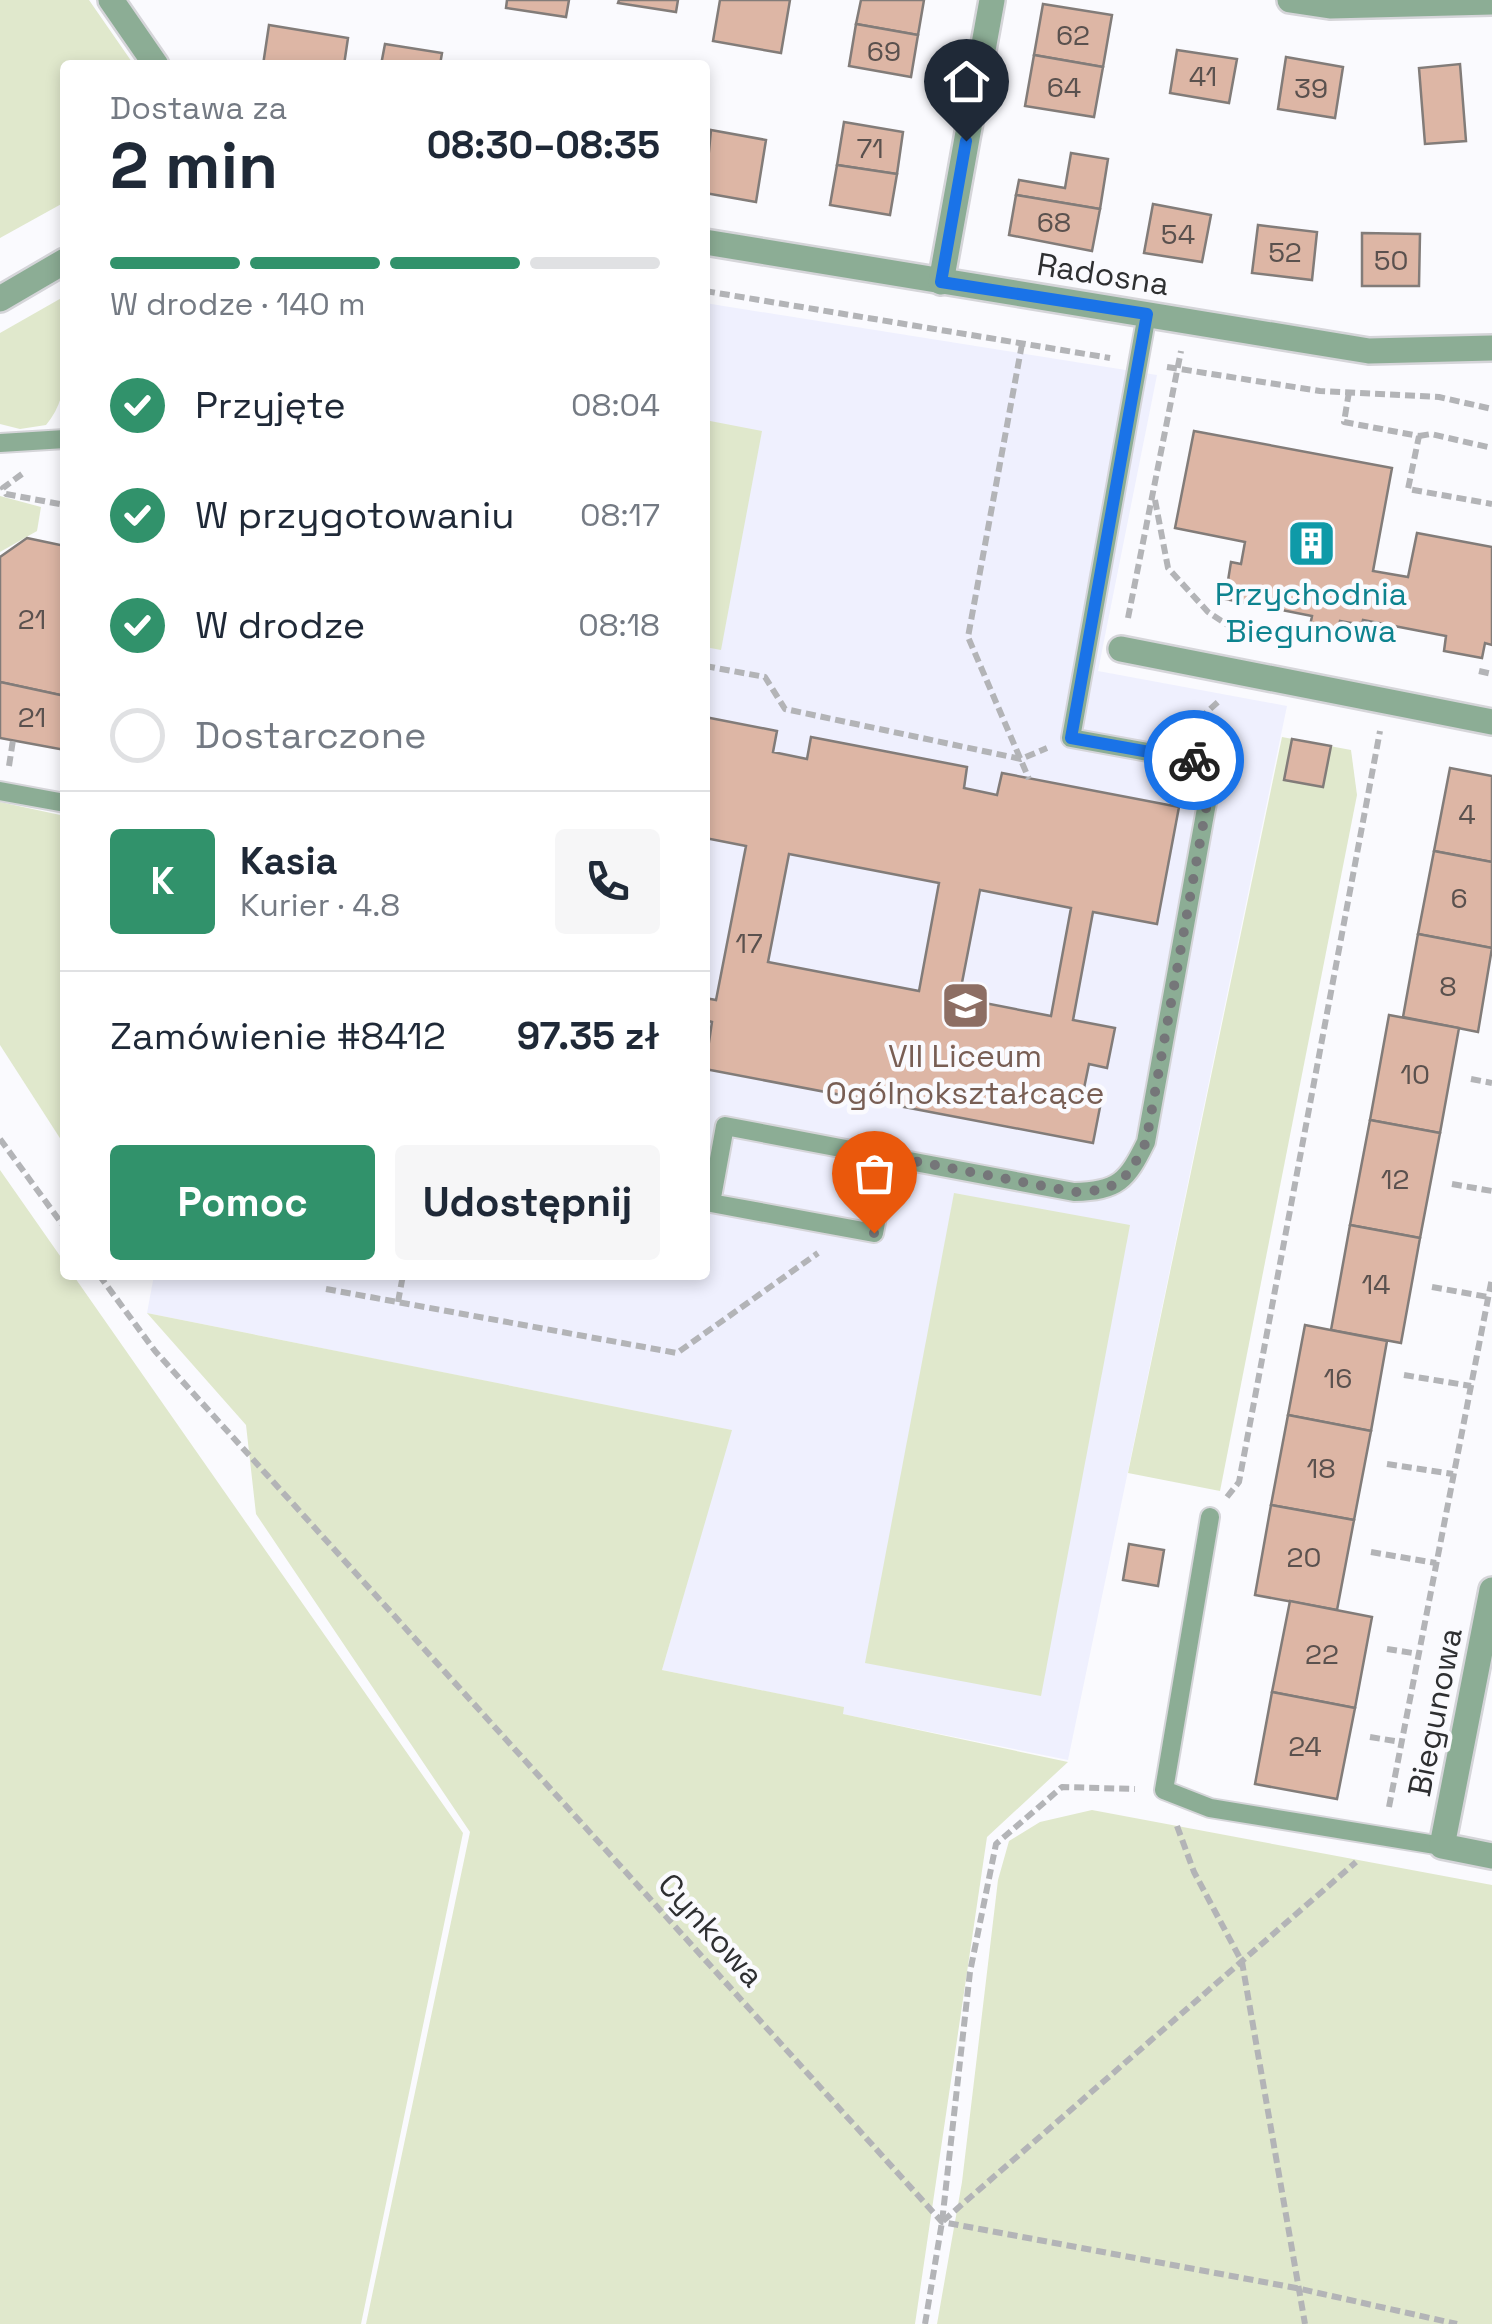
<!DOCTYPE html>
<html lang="pl">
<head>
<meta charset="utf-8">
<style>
  :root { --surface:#fff; --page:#f6f6f7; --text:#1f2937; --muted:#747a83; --line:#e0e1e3; --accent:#31926b }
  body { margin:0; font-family:"Space Grotesk",sans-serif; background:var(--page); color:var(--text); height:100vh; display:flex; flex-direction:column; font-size:38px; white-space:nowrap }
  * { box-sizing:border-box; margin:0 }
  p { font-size:32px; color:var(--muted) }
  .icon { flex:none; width:55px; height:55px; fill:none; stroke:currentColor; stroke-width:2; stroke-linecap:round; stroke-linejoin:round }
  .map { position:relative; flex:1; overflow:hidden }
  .panel { position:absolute; left:60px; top:60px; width:650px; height:1220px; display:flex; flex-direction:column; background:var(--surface); border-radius:10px; box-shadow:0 5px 15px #0003 }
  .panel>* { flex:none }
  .pin { position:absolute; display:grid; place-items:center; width:85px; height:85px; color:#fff; margin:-102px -42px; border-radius:50% 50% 50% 0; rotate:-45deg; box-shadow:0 0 10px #0007 }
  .pin .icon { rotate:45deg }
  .courier { position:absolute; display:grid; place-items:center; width:100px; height:100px; margin:-50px; border:8px solid #1a73e8; border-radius:50%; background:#fff; color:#222; box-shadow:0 2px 12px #0007 }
  .head em { font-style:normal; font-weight:700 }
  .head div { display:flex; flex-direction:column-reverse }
  .head { display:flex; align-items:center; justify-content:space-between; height:170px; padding:0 50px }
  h1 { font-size:65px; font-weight:700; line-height:75px }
  .bar { display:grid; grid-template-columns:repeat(4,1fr); gap:15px 10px; align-content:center; height:120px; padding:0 50px }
  .bar i { height:12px; border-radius:8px; background:var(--line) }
  .bar .active { background:var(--accent) }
  .bar p { grid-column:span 4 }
  .line { display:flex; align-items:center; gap:25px; padding:0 50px; border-top:2px solid var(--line) }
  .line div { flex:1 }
  .round { display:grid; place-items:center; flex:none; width:105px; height:105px; border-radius:10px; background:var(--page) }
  ol { padding:0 50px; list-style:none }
  li { display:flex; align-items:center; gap:30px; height:110px }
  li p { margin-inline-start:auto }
  li .icon { padding:10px; border-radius:50%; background:var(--accent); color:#fff; stroke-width:4 }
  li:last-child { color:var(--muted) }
  li i { width:55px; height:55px; border:5px solid var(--line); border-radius:50% }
  .cta { display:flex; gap:20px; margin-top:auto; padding:20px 50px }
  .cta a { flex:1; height:115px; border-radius:10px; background:var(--accent); color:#fff; font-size:40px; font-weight:700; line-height:115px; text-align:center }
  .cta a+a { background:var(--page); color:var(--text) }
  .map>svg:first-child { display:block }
  .built { fill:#eff0fe }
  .green { fill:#e0e8cc }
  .building { fill:#ddb6a5; stroke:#827c79; stroke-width:2.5; fill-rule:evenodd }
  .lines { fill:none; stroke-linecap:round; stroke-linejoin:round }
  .lane-casing { stroke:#d5d5d9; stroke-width:22 }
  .street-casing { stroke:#d5d5d9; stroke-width:30 }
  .path { stroke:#b3b4b7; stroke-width:6; stroke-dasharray:10 5; stroke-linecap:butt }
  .lane { stroke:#8cad95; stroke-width:18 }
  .street { stroke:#8cad95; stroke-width:25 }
  .done { stroke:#757679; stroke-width:10; stroke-dasharray:0 18 }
  .route { stroke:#1a73e8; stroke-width:12 }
  .labels { text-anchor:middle; stroke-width:9; stroke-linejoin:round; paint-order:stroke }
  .number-label { font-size:28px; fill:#5a514e }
  .street-label { font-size:32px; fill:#2e2f31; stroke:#fafafe }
  .culture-label { font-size:32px; fill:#0d838f; stroke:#fafafe }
  .education-label { font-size:32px; fill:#785e54; stroke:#fafafe }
</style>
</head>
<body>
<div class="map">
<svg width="1492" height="2324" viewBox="0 0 1492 2324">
  <rect width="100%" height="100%" fill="#fafafe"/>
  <path class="built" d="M705,303L1157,375L1098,671L1287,706L1068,1760L842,1714L843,1707L662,1670L731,1430L147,1313L154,1275H705Z"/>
  <g class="green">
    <path d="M0,0H89L134,65H65V202L0,238Z"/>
    <path d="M65,296C65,339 75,392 46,425L20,429L0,424V333Z"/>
    <path d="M705,420L762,431L721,650L705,647Z"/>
    <path d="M0,496L41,507L37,531L0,552Z"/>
    <path d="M1282,737L1351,750L1357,795L1220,1491L1128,1473Z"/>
    <path d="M0,802L65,816V1146L0,1045Z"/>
    <path d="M0,1170L65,1263V1275H73L463,1833L361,2324H0Z"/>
    <path d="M954,1193L1130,1225L1041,1696L865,1663Z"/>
    <path d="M147,1313L732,1430L662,1670L844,1707L843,1714L1068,1762L987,1837L915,2324H366L470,1832L256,1514L246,1425Z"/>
    <path d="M1092,1810L1492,1885V2324H937L962,2182L998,1880L1009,1841L1040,1822Z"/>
  </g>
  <g class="building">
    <path d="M507,0H569L566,17L506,8Z"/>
    <path d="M619,0H678L676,12L618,3Z"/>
    <path d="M720,0H790L781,53L713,41Z"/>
    <path d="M861,0H924L918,35L856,24Z"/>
    <path d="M1043,4L1112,15L1103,67L1034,55Z"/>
    <path d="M856,24L918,35L911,77L849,66Z"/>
    <path d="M269,25L348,38L344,65H263Z"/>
    <path d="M385,44L442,53L440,65H381Z"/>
    <path d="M1177,50L1237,59L1229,103L1170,93Z"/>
    <path d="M1034,55L1103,67L1094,117L1025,106Z"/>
    <path d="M1286,57L1343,67L1335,118L1278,109Z"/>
    <path d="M1460,64L1466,141L1425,144L1419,68Z"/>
    <path d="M844,122L903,132L897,174L837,165Z"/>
    <path d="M711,130L766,140L756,202L705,193Z"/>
    <path d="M1071,153L1108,159L1100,209L1016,195L1019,180L1065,188Z"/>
    <path d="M837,165L897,174L890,215L830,205Z"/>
    <path d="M1016,195L1100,209L1092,251L1009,235Z"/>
    <path d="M1153,204L1211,215L1202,262L1144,253Z"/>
    <path d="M1258,225L1317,232L1312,280L1252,273Z"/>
    <path d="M1362,233L1420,234L1419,286H1362Z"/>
    <path d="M1194,431L1392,468L1373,571L1408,577L1417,533L1492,547V645L1485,643L1482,658L1444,651L1446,636L1363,620L1362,625L1340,621L1338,632L1310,626L1312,616L1225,599L1231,562L1241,564L1245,542L1175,528Z"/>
    <path d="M27,538L65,546V696L0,682V557Z"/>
    <path d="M0,682L65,696V750L0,738Z"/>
    <path d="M705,717L777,731L773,752L807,759L811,737L967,767L964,788L997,795L1002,773L1179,807L1157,924L1093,912L1073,1020L1115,1028L1107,1068L1089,1064L1082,1098L1101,1102L1093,1143L705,1069L712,1022L705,1020V998L716,1000L746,846L705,838ZM789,854L939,883L919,991L768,962ZM980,890L1071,908L1051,1016L959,998Z"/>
    <path d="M1292,739L1331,746L1323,787L1284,780Z"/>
    <path d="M1450,768L1492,776V862L1434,851Z"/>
    <path d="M1434,851L1492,862V948L1418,934Z"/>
    <path d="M1418,934L1492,948L1478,1032L1403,1017Z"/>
    <path d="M1389,1015L1459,1028L1440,1133L1370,1120Z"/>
    <path d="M1370,1120L1440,1133L1420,1238L1350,1225Z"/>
    <path d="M1350,1225L1420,1238L1401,1343L1331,1330Z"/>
    <path d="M1305,1325L1387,1341L1371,1431L1288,1415Z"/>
    <path d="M1288,1415L1371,1431L1354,1520L1271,1505Z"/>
    <path d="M1271,1505L1354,1520L1337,1610L1255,1595Z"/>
    <path d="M1129,1544L1164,1550L1158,1586L1123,1580Z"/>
    <path d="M1290,1601L1372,1617L1355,1708L1272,1692Z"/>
    <path d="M1272,1692L1355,1708L1337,1799L1255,1784Z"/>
  </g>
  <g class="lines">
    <defs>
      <g id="lane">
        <path d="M0,443L65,439"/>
        <path d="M0,791L65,803"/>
        <path d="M725,1126L888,1157L874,1233L711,1203Z"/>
        <path d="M888,1157L1074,1192C1118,1191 1127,1181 1146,1142L1214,764L1071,738L1147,314"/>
        <path d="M1210,1517L1164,1790L1210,1808L1442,1846"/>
      </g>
      <g id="street">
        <path d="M111,0L156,65"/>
        <path d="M1290,0L1330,6L1492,2"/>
        <path d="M705,242L1369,351L1492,348"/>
        <path d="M941,282L992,0"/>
        <path d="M0,299L65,261"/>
        <path d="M1121,649L1492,722"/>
        <path d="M1492,1590L1442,1846L1492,1856"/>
      </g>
    </defs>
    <use href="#lane" class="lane-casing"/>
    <use href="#street" class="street-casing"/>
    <g class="path">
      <path d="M705,291L1110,358"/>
      <path d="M1022,344L968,637L1029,779"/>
      <path d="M1167,367L1320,391L1439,397L1492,409"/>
      <path d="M1349,392L1344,422L1419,436L1408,489L1492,504"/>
      <path d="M1419,436L1431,434L1492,448"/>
      <path d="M22,474L3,488L6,494L65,505"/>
      <path d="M1155,500L1168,568L1208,612L1249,639"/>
      <path d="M63,545L65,537"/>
      <path d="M1128,618L1181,351"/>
      <path d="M705,666L765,677L785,709L1021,759L1047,748"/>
      <path d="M1479,671L1492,674"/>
      <path d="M1188,729L1219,701"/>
      <path d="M9,766L13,740"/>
      <path d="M1471,1079L1492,1083"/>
      <path d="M0,1139L65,1228"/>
      <path d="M1452,1184L1492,1191"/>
      <path d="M99,1275L155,1351L942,2222L1296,2288L1457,2324"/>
      <path d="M1432,1287L1488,1297"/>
      <path d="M326,1289L677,1353L818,1253"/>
      <path d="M398,1302L403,1275"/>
      <path d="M1404,1375L1471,1386"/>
      <path d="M1387,1464L1453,1474"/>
      <path d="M1227,1497L1239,1482L1380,731"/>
      <path d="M1371,1552L1436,1563"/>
      <path d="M1387,1649L1419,1654"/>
      <path d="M1370,1737L1401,1742"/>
      <path d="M1389,1807L1492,1278"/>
      <path d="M1177,1826L1194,1872L1242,1962L1305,2324"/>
      <path d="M943,2221L1356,1862"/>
      <path d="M925,2324L942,2222L970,1972L996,1844L1062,1787L1135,1789"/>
    </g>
    <use href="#lane" class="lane"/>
    <use href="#street" class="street"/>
  </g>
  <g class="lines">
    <path class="done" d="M874,1233L888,1156L1074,1192C1118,1191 1127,1181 1146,1142L1214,764L1194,760"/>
    <path class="route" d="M966,141L941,282L1147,314L1071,738L1194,760"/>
  </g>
  <defs>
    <symbol id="building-square" viewBox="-11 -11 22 22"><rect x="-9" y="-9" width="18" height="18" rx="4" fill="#0f9aa8" stroke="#fafafe"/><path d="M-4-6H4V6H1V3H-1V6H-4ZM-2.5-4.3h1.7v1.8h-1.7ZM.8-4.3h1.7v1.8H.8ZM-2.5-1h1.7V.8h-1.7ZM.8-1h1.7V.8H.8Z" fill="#fff"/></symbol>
    <symbol id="school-square" viewBox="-11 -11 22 22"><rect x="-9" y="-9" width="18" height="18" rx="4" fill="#8d6e63" stroke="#fafafe"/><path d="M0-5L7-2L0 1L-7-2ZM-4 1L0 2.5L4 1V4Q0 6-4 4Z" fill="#fff"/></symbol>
  </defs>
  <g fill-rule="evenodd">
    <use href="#building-square" x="1284" y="516" width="55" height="55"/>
    <use href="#school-square" x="938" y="978" width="55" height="55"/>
  </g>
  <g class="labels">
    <g class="number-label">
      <text x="1073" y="45">62</text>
      <text x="884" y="61">69</text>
      <text x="1203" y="86">41</text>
      <text x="1064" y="97">64</text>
      <text x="1311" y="98">39</text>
      <text x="870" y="158">71</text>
      <text x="1054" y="232">68</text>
      <text x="1178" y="244">54</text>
      <text x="1285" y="262">52</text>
      <text x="1391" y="270">50</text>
      <text x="32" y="629">21</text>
      <text x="32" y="727">21</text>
      <text x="1467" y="824">4</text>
      <text x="1459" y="908">6</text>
      <text x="749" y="953">17</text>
      <text x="1448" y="996">8</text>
      <text x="1415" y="1084">10</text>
      <text x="1395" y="1189">12</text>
      <text x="1376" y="1294">14</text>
      <text x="1338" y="1388">16</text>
      <text x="1321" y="1478">18</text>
      <text x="1304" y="1567">20</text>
      <text x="1322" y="1664">22</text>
      <text x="1305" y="1756">24</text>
    </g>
    <g class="street-label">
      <text transform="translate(1103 274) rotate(9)" y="11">Radosna</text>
      <text transform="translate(1435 1712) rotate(-79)" y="11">Biegunowa</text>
      <text transform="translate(711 1930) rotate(48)" y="11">Cynkowa</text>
    </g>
    <g class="culture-label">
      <text x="1311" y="605">Przychodnia<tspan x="1311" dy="37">Biegunowa</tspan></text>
    </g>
    <g class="education-label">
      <text x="965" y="1067">VII Liceum<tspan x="965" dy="37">Ogólnokształcące</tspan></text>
    </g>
  </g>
</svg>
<div class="pin" style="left:874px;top:1233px;background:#ea580c"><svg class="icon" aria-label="bag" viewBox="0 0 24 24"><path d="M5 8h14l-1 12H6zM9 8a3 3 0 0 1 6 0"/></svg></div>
<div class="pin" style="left:966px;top:141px;background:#1f2937"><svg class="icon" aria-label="home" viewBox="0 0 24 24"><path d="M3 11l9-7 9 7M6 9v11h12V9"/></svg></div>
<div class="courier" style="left:1194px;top:760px"><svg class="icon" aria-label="bike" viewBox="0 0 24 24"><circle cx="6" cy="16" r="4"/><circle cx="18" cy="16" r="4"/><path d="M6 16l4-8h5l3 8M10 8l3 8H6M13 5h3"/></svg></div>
<section class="panel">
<div class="head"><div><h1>2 min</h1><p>Dostawa za</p></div><em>08:30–08:35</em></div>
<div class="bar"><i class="active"></i><i class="active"></i><i class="active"></i><i></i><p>W drodze · 140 m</p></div>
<ol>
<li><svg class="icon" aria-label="check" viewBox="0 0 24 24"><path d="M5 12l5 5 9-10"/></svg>Przyjęte<p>08:04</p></li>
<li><svg class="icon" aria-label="check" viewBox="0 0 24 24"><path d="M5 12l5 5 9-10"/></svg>W przygotowaniu<p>08:17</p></li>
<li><svg class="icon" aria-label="check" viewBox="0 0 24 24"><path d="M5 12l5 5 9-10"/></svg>W drodze<p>08:18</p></li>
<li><i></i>Dostarczone</li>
</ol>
<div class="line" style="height:180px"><b class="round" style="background:var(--accent);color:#fff">K</b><div><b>Kasia</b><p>Kurier · 4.8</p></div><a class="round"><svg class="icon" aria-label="phone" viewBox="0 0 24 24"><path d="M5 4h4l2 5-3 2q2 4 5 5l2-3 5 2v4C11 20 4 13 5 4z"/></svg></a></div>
<div class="line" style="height:130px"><div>Zamówienie #8412</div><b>97.35 zł</b></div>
<div class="cta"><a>Pomoc</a><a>Udostępnij</a></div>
</section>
</div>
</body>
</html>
